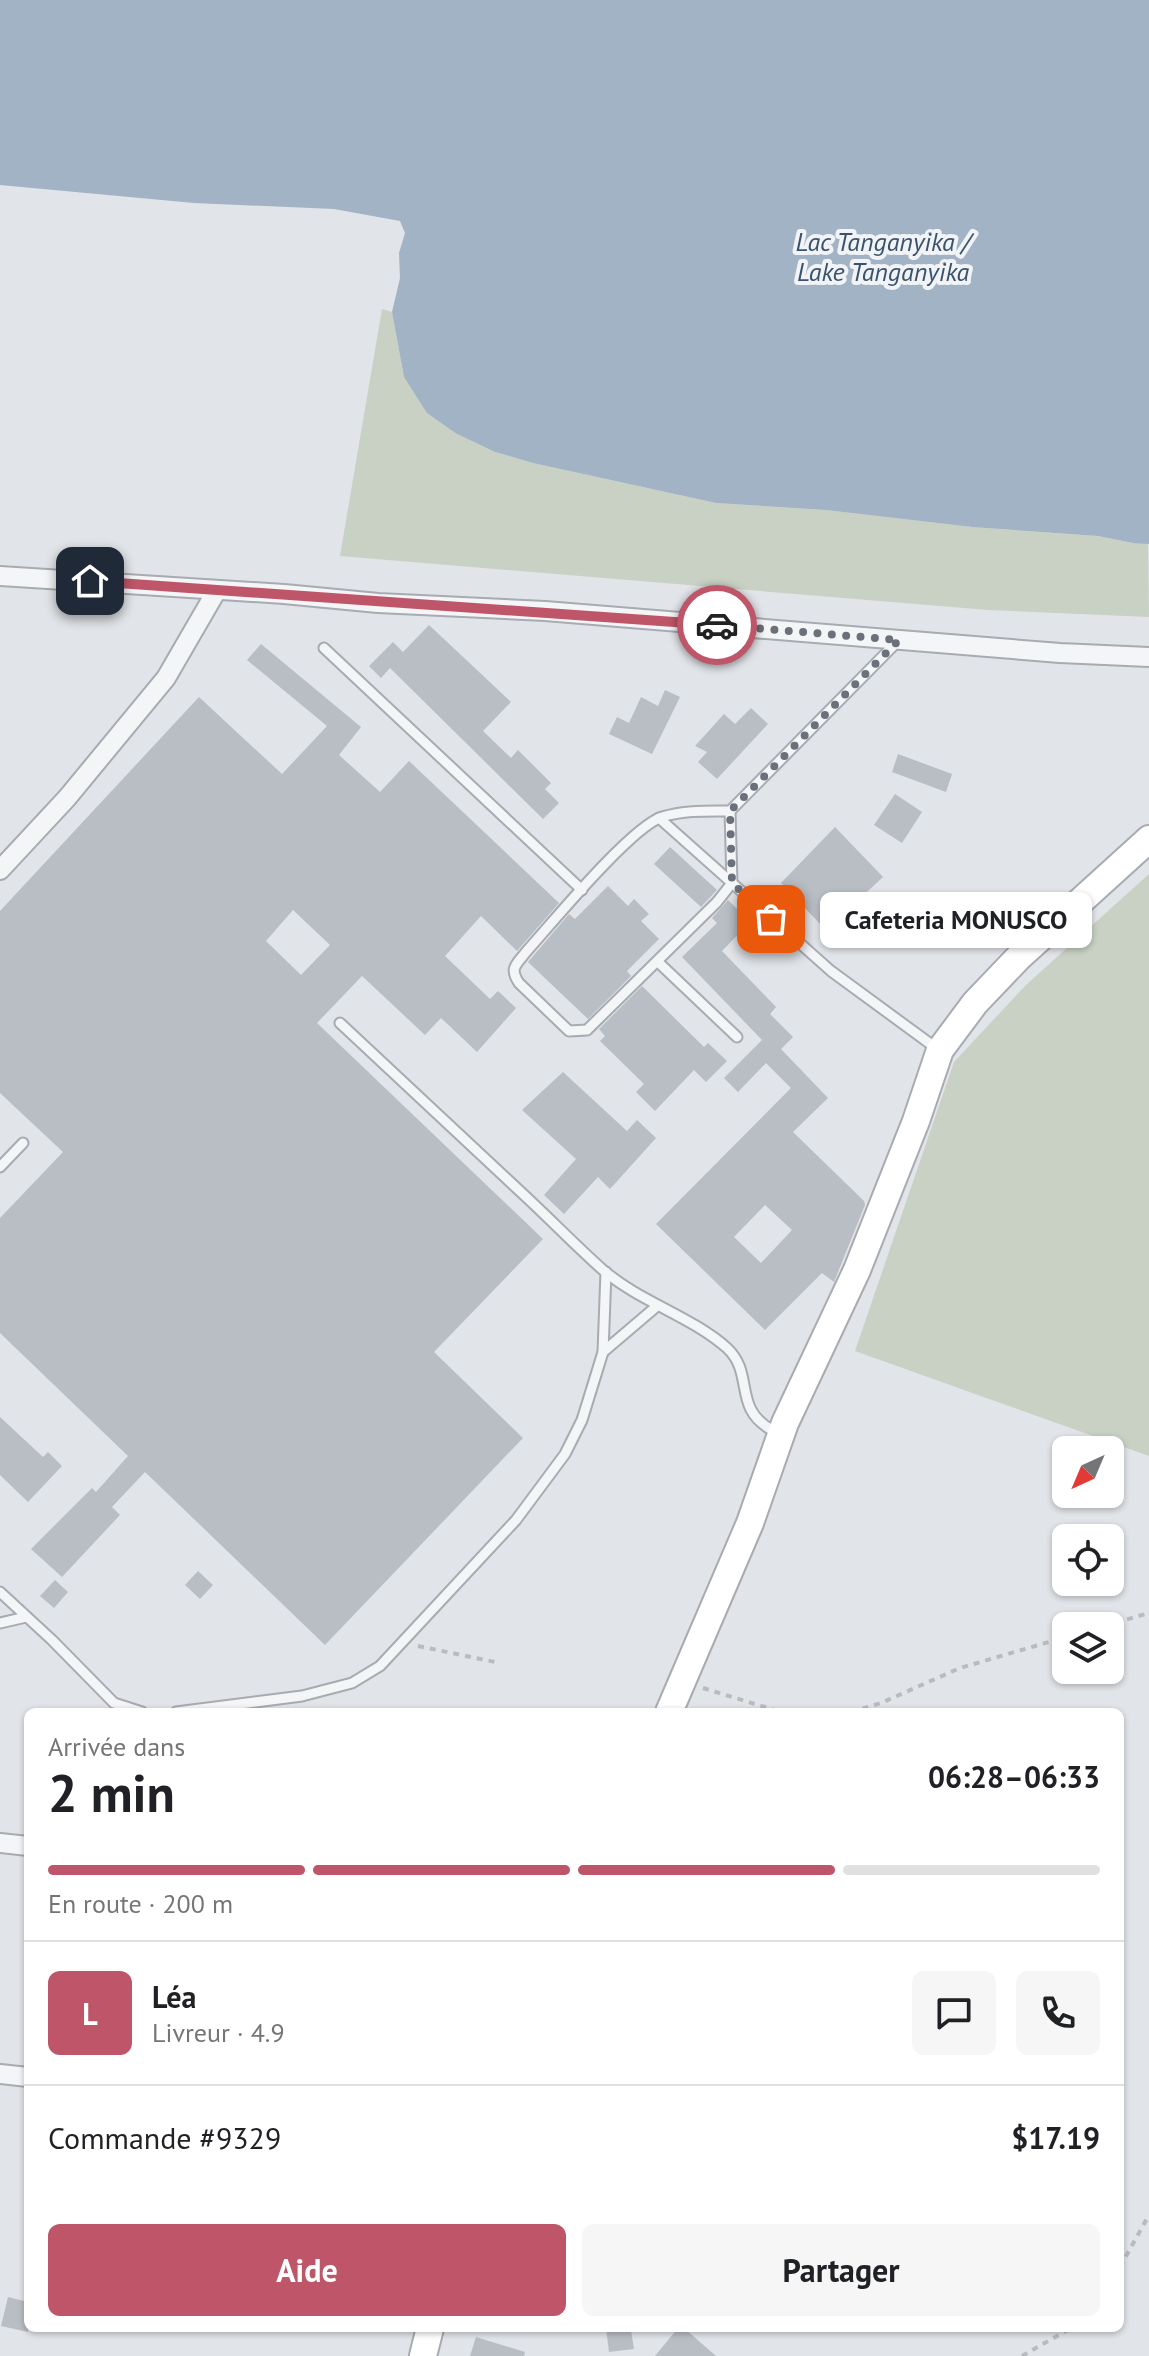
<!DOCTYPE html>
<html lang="fr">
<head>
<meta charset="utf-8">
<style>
  :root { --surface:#fff; --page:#f6f6f6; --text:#202124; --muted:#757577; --line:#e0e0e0; --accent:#bf5569 }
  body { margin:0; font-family:"PT Sans",sans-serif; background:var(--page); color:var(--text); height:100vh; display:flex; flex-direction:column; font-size:30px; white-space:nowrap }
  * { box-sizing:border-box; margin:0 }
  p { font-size:26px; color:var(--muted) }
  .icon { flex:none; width:44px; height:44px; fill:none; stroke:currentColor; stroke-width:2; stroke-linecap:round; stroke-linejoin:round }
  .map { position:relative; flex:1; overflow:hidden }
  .panel { position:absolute; left:24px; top:1708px; width:1100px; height:624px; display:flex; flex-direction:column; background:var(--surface); border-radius:12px; box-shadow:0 2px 6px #0004 }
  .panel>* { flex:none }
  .needle { width:52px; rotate:224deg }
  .tools { position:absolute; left:1052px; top:1436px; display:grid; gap:16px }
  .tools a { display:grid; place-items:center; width:72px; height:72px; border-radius:12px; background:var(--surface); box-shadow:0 2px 6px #0004; font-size:40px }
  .pin { position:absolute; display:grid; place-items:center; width:68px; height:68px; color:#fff; margin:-34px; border-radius:16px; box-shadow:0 4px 12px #0006 }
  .courier { position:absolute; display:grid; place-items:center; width:80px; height:80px; margin:-40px; border:6px solid #bf5569; border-radius:50%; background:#fff; color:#222; box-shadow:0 2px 10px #0007 }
  .bubble { position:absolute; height:56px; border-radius:12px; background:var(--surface); box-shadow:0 2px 6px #0004; font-size:26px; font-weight:800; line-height:56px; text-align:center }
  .summary em { font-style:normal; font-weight:800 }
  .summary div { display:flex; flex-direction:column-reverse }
  .summary { display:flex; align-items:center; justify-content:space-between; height:136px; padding:0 24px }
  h1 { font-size:52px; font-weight:800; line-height:60px }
  .bar { display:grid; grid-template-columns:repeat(4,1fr); gap:12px 8px; align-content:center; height:96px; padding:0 24px }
  .bar i { height:10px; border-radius:6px; background:var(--line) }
  .bar .active { background:var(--accent) }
  .bar p { grid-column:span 4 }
  .line { display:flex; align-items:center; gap:20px; padding:0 24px; border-top:2px solid var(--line) }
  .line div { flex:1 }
  .round { display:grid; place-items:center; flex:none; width:84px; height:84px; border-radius:12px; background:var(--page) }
  .primary-button { display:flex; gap:16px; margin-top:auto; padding:16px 24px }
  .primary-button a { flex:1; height:92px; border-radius:12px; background:var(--accent); color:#fff; font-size:32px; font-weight:800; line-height:92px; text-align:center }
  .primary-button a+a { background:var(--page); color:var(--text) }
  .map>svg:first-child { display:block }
  .green { fill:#c8d1c4 }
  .water { fill:#a1b3c4 }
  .building { fill:#b9bec5; fill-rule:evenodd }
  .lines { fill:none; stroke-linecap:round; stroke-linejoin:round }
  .lane-casing { stroke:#a7abb2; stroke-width:13 }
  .street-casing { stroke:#a7abb2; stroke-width:22 }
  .secondary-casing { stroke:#a7abb2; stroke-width:30 }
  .path { stroke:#b8bbc0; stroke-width:4; stroke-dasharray:6 6; stroke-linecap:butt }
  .lane { stroke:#f4f5f7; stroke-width:9 }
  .street { stroke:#f4f5f7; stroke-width:18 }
  .secondary { stroke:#fff; stroke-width:26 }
  .done { stroke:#6b717a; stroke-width:8; stroke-dasharray:0 14.4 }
  .route { stroke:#bf5569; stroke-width:10 }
  .labels { text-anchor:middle; stroke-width:8; stroke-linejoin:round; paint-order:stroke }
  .water-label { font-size:26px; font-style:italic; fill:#3a536d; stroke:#f1f3f6 }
</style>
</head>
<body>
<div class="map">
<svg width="1149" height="2356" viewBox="0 0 1149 2356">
  <rect width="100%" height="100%" fill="#e1e4e8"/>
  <g class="green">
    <path d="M382,309L392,312L404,377L457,434L495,452L533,463L716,503L826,510L972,527L1098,536L1133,543H1148L1149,617L988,610L340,556Z"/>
    <path d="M1149,874V1456L855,1351L954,1062L1026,985Z"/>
  </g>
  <path class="water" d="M0,0H1149V544L1133,543L1098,536L972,527L826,510L716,503L533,463L495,452L457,434L427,413L404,377L392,312L400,278L399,253L405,233L400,221L334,209L194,203L0,185Z"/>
  <g class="building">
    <path d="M429,625L511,702L483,731L511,758L518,750L551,783L545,789L559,803L543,819L390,668L381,678L369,666L393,642L403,652Z"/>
    <path d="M261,644L361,727L339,755L380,792L409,761L559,903L517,951L481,916L445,956L490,999L498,991L516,1008L477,1052L441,1018L425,1035L362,976L317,1023L543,1239L434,1352L523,1438L325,1645L145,1472L112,1507L120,1515L62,1577L31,1549L92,1488L96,1492L128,1456L0,1333V1218L63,1152L0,1093V911L199,697L282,774L327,726L247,660ZM293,910L330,945L301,975L266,941Z"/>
    <path d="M665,690L680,697L652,754L609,734L617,717L629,723L641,697L658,706Z"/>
    <path d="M751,708L768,724L717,779L698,762L707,752L695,746L724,714L735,724Z"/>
    <path d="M898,754L952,774L946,792L892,772Z"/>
    <path d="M895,794L922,812L902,843L874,825Z"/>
    <path d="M835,827L883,877L826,930L781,883Z"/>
    <path d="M670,847L717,890L701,907L654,864Z"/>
    <path d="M608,886L628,906L634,899L649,914L641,921L659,939L627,971L631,976L588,1019L528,962L569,914L575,919Z"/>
    <path d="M728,900L750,922L722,951L776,1007L770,1014L793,1037L781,1049L828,1098L793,1132L864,1201L865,1205L834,1282L822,1273L765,1330L656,1224L791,1088L766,1063L738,1092L724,1078L762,1040L682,957L717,923L712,918ZM765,1205L792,1230L761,1263L734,1237Z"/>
    <path d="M642,986L704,1047L708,1043L727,1061L706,1082L694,1070L655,1111L636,1092L644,1084L600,1041L605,1036L599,1029Z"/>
    <path d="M563,1072L627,1131L637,1120L656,1138L610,1189L598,1177L564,1214L544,1195L576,1159L522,1110Z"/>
    <path d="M0,1417L43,1457L48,1452L62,1466L28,1502L0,1475Z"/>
    <path d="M198,1571L213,1585L200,1599L185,1585Z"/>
    <path d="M55,1580L68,1592L54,1608L40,1596Z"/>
    <path d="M8,2297L28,2302V2332L1,2326Z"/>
    <path d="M606,2328L631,2330L634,2349L609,2352Z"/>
    <path d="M678,2328H684L716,2356H655Z"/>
    <path d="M476,2337L525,2352L524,2356H470Z"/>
  </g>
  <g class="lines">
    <defs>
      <g id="lane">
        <path d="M324,648L582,890"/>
        <path d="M730,811C707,811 685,810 662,817C631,827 552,923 526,952C516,965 509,968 519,983L569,1031L587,1030L717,902L732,883L730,811L899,640"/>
        <path d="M659,818L831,971L936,1048"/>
        <path d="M658,962L737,1037"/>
        <path d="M340,1023C401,1080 462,1137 523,1194C550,1219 576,1246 603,1270C640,1302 691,1316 727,1348C755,1374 732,1408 772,1430L778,1426"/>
        <path d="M0,1167L23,1143"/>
        <path d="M603,1352L657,1306"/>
        <path d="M0,1592L52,1640L114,1703L142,1712"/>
        <path d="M0,1623L26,1617"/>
        <path d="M176,1712L302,1696L352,1683L380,1666L516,1520L565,1454L582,1420L603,1352L606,1272"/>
      </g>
      <g id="street">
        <path d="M0,576L284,594L378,603L545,611L1060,653L1149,657"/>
        <path d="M0,870L67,798L166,678L217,590"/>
        <path d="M0,1843L28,1846"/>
        <path d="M0,2074L28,2077"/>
      </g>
      <g id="secondary">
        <path d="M669,1712L750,1523L785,1423L857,1270L916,1121L940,1050L975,1003L1018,958L1149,839"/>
        <path d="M423,2356L430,2328"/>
      </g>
    </defs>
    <use href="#lane" class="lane-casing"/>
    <use href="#street" class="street-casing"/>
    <use href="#secondary" class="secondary-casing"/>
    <g class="path">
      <path d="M1104,1626L1149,1613"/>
      <path d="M418,1646L495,1662"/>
      <path d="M703,1688L781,1712"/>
      <path d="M851,1712L881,1703L960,1668L1066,1637"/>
      <path d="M1120,2267L1149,2215"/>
      <path d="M1022,2356L1071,2328"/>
    </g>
    <use href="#lane" class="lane"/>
    <use href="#street" class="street"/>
    <use href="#secondary" class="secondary"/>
  </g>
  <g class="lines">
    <path class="done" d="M717,625L899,640L730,811L732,883L771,919"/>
    <path class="route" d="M90,581L717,625"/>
  </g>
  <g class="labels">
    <g class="water-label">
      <text x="883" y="251">Lac Tanganyika /<tspan x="883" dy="30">Lake Tanganyika</tspan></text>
    </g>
  </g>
</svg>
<div class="tools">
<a><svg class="needle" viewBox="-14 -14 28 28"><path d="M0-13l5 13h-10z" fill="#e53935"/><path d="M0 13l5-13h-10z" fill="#757577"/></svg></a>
<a><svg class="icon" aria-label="locate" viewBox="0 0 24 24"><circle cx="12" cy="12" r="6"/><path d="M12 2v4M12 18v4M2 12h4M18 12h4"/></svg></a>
<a><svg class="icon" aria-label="layers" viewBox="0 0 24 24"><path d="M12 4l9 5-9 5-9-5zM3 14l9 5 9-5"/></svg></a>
</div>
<div class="pin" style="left:771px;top:919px;background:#ea580c"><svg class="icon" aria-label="bag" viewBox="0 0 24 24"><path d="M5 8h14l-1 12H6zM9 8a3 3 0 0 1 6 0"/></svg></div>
<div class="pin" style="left:90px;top:581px;background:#1f2937"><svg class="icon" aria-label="home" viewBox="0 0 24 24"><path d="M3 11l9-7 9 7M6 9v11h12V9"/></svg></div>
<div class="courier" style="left:717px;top:625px"><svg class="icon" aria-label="car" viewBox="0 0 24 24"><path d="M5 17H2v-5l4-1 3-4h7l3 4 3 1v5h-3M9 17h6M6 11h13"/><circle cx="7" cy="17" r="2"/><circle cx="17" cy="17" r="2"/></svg></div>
<div class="bubble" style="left:820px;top:892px;width:272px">Cafeteria MONUSCO</div>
<section class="panel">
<div class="summary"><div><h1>2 min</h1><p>Arrivée dans</p></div><em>06:28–06:33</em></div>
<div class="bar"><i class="active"></i><i class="active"></i><i class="active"></i><i></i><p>En route · 200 m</p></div>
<div class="line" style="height:144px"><b class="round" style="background:var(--accent);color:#fff">L</b><div><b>Léa</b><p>Livreur · 4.9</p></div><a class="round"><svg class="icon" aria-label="chat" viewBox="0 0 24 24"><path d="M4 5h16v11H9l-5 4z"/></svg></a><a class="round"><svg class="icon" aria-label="phone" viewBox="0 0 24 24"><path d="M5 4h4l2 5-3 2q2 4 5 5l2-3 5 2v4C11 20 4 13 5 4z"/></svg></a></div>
<div class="line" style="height:104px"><div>Commande #9329</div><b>$17.19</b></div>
<div class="primary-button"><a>Aide</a><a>Partager</a></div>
</section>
</div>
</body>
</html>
